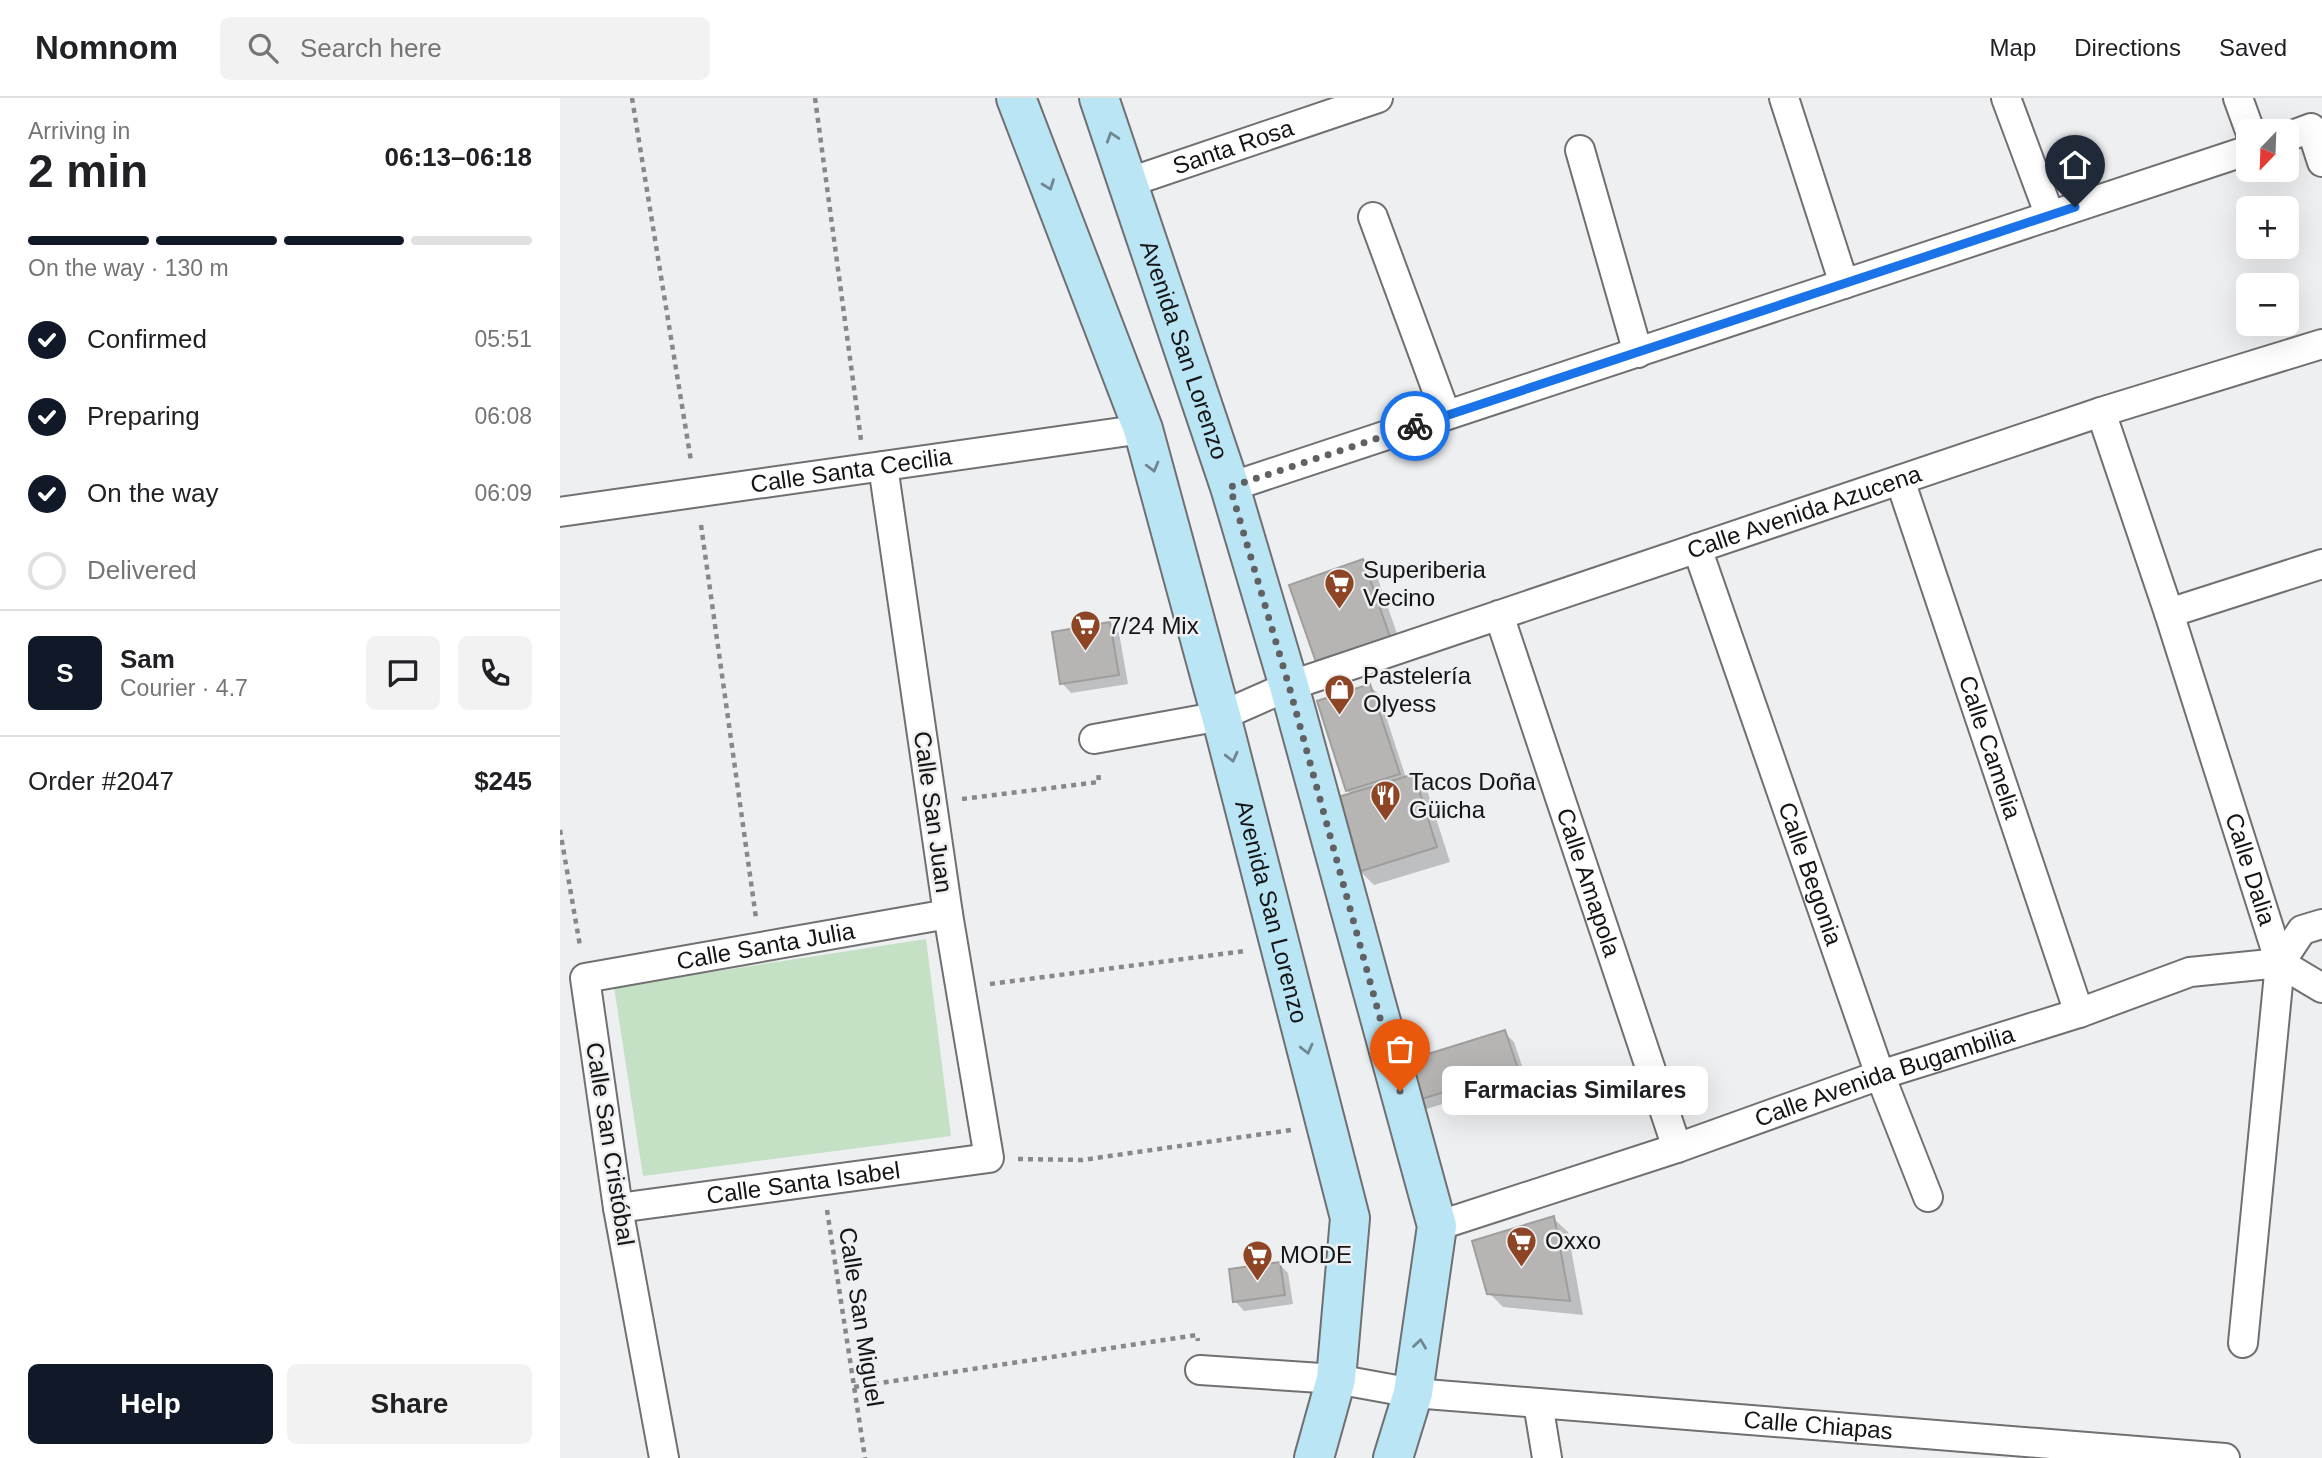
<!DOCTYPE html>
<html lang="en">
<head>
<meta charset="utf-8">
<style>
  :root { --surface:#fff; --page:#f2f2f2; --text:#202124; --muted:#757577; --line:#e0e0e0; --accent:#111827 }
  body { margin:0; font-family:Arial,sans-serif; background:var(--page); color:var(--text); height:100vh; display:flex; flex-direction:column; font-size:26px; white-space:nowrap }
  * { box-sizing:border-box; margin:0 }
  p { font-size:23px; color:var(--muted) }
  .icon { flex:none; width:38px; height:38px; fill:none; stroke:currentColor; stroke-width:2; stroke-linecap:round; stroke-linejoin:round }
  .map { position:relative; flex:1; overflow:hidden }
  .drawer { display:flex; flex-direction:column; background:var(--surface); width:560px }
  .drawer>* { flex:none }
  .needle { width:46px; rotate:203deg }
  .fabs { position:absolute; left:1676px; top:21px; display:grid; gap:14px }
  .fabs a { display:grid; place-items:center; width:63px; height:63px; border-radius:10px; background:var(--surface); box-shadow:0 7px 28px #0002; font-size:35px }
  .pin { position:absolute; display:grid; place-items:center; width:60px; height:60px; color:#fff; margin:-72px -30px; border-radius:50% 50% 50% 0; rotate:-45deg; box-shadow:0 0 7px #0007 }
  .pin .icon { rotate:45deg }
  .courier { position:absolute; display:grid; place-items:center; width:70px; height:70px; margin:-35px; border:5px solid #1a73e8; border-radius:50%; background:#fff; color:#222; box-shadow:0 2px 9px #0007 }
  .bubble { position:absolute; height:49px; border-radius:10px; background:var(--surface); box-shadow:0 7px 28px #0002; font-size:23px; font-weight:700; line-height:49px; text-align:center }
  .summary em { font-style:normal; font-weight:700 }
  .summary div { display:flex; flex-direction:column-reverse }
  .summary { display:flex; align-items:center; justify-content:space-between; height:119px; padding:0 28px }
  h1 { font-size:46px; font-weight:700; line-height:52px }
  .bar { display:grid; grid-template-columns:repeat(4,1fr); gap:10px 7px; align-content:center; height:84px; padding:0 28px }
  .bar i { height:9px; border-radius:5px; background:var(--line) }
  .bar .active { background:var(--accent) }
  .bar p { grid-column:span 4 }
  .line { display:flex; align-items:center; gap:18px; padding:0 28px; border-top:2px solid var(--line) }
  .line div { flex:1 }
  .round { display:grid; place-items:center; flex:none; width:74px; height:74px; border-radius:10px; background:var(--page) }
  ol { padding:0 28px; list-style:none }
  li { display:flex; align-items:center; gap:21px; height:77px }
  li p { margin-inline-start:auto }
  li .icon { padding:7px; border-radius:50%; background:var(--accent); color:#fff; stroke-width:4 }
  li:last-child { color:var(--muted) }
  li i { width:38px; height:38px; border:4px solid var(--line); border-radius:50% }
  .button { display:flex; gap:14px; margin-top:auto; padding:14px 28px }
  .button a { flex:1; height:80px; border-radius:10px; background:var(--accent); color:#fff; font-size:28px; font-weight:700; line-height:80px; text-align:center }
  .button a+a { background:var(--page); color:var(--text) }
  header { display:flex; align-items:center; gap:42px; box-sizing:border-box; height:98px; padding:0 35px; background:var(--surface); border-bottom:2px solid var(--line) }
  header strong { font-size:33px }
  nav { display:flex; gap:38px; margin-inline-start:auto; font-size:24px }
  .search { width:490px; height:63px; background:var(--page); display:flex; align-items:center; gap:18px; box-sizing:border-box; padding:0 24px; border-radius:10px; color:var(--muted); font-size:26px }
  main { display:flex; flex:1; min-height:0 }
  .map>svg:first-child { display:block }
  .green { fill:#c4e0c5 }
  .shadow { fill:#0003 }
  .building { fill:#b6b5b4; stroke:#9f9e9d; stroke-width:2 }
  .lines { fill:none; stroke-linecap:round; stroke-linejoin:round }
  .street-casing { stroke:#707072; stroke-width:32 }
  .secondary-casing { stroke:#707072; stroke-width:42 }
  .path { stroke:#88888a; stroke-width:4.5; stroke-dasharray:5 5; stroke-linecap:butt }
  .street { stroke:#fff; stroke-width:28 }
  .secondary { stroke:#bae5f5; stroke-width:38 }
  .oneway { stroke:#708791 }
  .done { stroke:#616163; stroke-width:7; stroke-dasharray:0 12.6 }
  .route { stroke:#1a73e8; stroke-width:9 }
  .labels { text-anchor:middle; stroke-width:5; stroke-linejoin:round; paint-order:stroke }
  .street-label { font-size:24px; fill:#151516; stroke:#eeeff1 }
  .poi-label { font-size:24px; fill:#151516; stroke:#eeeff1; text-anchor:start }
</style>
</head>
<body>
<header>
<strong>Nomnom</strong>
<div class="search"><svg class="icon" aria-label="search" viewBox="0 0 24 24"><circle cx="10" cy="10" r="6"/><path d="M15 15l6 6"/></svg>Search here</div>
<nav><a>Map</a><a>Directions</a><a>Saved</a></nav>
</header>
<main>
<section class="drawer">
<div class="summary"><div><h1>2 min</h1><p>Arriving in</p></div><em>06:13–06:18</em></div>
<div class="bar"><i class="active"></i><i class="active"></i><i class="active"></i><i></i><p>On the way · 130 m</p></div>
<ol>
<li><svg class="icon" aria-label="check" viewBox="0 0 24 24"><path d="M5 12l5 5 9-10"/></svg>Confirmed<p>05:51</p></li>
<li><svg class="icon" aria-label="check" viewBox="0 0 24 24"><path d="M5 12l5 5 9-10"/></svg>Preparing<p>06:08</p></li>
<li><svg class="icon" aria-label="check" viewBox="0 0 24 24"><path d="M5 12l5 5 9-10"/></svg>On the way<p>06:09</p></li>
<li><i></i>Delivered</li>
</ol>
<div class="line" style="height:126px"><b class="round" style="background:var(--accent);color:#fff">S</b><div><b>Sam</b><p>Courier · 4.7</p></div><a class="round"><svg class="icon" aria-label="chat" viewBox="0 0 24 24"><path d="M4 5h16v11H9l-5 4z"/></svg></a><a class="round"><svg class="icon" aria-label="phone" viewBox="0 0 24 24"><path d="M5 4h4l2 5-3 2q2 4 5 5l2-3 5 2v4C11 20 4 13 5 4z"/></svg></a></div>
<div class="line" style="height:91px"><div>Order #2047</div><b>$245</b></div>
<div class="button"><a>Help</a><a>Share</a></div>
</section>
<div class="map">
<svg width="1762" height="1360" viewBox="0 0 1762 1360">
  <rect width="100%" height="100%" fill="#eeeff1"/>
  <path class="green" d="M366,841L391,1038L83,1078L54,889Z"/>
  <g class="shadow">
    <path d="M803,463L817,478L843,553L771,577L757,563Z"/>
    <path d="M549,526L559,535L568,586L511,595L502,585Z"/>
    <path d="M810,588L819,597L846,680L853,678L867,692L890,764L814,787L800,773L792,697L787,692Z"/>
    <path d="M944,934L954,944L966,980L860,1013L850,1004Z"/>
    <path d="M993,1120L1008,1134L1023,1217L943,1209L929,1195Z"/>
    <path d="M719,1166L728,1175L733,1206L684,1213L675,1203Z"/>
  </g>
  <g class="building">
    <path d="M803,461L830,539L756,564L729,487Z"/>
    <path d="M550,524L559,577L500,586L492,534Z"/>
    <path d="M810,586L840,676L786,693L757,603Z"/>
    <path d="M854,676L877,749L798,774L775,700Z"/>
    <path d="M945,932L958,971L849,1005L836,966Z"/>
    <path d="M994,1118L1010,1203L927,1196L912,1143Z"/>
    <path d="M720,1164L725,1197L673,1204L669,1171Z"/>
  </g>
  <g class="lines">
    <defs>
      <g id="street">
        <path d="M1224,0L1284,186"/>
        <path d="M1446,0L1490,118"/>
        <path d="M1678,0L1690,33"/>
        <path d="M1727,39L1751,30L1762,64"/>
        <path d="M1020,52L1078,255"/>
        <path id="s1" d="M567,85L818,0"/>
        <path d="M813,119L886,317"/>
        <path id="s2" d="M1541,314L1609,515L1720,865L1683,1245"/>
        <path id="s3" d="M1340,382L1519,915"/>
        <path d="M670,389L1689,52"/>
        <path id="s4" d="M0,414L583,331"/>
        <path id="s5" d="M1137,450L1320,977L1368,1099"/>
        <path d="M1609,515L1762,466"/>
        <path id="s6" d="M939,517L1117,1050"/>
        <path id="s7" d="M534,641L661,618L729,588L1541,314L1762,246"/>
        <path d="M1720,865L1762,890"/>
        <path id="s8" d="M58,1110L429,1060L388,816L323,368"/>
        <path id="s9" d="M877,1128L1117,1050L1320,977L1519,915L1630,874L1720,865L1742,832L1762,826"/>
        <path id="s10" d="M640,1272L776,1281L853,1295L1665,1360"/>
        <path d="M978,1305L987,1360"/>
        <path id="s11" d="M104,1360L58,1110L25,880L388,816"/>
      </g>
      <g id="secondary">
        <path id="s12" d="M456,0L583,331L661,618L790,1120L776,1281L754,1360"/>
        <path id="s13" d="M539,0L670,389L729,588L877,1128L853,1295L833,1360"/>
      </g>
    </defs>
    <use href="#street" class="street-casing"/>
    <use href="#secondary" class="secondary-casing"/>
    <g class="path">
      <path d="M72,0L131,363"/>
      <path d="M255,0L301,342"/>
      <path d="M141,427L196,820"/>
      <path d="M402,701L539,684L538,673"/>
      <path d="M0,732L20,848"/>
      <path d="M430,886L685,853"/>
      <path d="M458,1061L522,1062L731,1032"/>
      <path d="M267,1112L305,1360"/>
      <path d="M294,1289L637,1237L638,1243"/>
    </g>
    <use href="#street" class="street"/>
    <use href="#secondary" class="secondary"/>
  </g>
  <defs><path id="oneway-chevron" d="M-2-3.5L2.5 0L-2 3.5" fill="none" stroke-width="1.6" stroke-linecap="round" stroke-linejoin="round" transform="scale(1.75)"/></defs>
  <g class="oneway">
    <use href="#oneway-chevron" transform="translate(552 39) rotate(-108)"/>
    <use href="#oneway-chevron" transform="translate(489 87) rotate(69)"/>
    <use href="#oneway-chevron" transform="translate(593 369) rotate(75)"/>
    <use href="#oneway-chevron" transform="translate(672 659) rotate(76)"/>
    <use href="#oneway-chevron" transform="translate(747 951) rotate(76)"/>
    <use href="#oneway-chevron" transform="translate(860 1246) rotate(-82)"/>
  </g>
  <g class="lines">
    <path class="done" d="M840,993L729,588L670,389L855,328"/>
    <path class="route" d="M855,328L1515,109"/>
  </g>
  <defs>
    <symbol id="supermarket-pin" viewBox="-11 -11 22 30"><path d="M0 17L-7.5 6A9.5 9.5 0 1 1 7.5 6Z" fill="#8d4525" stroke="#eeeff1"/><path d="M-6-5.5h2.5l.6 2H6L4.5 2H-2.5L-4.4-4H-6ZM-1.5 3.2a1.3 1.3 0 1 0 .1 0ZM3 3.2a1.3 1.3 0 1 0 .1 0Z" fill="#fff"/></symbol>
    <symbol id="shop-pin" viewBox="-11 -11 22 30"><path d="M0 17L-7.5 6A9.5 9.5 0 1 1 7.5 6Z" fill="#8d4525" stroke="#eeeff1"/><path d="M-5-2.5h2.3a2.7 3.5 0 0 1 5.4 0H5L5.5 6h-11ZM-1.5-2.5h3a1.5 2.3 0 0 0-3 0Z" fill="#fff"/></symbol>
    <symbol id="restaurant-pin" viewBox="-11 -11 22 30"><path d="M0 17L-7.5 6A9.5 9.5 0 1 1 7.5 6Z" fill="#8d4525" stroke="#eeeff1"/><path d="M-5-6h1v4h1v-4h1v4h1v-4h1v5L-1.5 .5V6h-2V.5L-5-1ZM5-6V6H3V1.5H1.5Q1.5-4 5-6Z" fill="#fff"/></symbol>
  </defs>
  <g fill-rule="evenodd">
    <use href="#supermarket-pin" x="762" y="468" width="35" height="47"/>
    <use href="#supermarket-pin" x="508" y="510" width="35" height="47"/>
    <use href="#shop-pin" x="762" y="574" width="35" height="47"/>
    <use href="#restaurant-pin" x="808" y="680" width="35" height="47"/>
    <use href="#supermarket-pin" x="944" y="1126" width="35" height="47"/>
    <use href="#supermarket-pin" x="680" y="1140" width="35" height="47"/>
  </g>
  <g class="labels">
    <g class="street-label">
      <text dy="8" stroke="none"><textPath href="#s1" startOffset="112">Santa Rosa</textPath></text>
      <text dy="8" stroke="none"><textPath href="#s13" startOffset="266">Avenida San Lorenzo</textPath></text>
      <text dy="8" stroke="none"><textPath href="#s4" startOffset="294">Calle Santa Cecilia</textPath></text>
      <text dy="8" stroke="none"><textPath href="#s7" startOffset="747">Calle Avenida Azucena</textPath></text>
      <text dy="8" stroke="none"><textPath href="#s3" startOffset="282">Calle Camelia</textPath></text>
      <text transform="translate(373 714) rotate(82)" y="8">Calle San Juan</text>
      <text dy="8" stroke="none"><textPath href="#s2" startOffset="481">Calle Dalia</textPath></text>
      <text dy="8" stroke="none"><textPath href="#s5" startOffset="345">Calle Begonia</textPath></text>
      <text dy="8" stroke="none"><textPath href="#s6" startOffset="282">Calle Amapola</textPath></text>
      <text dy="8" stroke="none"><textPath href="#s12" startOffset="854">Avenida San Lorenzo</textPath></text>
      <text dy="8" stroke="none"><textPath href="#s11" startOffset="670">Calle Santa Julia</textPath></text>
      <text dy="8" stroke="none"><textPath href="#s9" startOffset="472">Calle Avenida Bugambilia</textPath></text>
      <text transform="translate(50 1046) rotate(81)" y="8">Calle San Cristóbal</text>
      <text dy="8" stroke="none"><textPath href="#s8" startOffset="187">Calle Santa Isabel</textPath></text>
      <text transform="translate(301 1219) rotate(81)" y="8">Calle San Miguel</text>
      <text dy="8" stroke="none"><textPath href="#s10" startOffset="621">Calle Chiapas</textPath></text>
    </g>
    <g class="poi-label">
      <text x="803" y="480">Superiberia<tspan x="803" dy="28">Vecino</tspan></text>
      <text x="548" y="536">7/24 Mix</text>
      <text x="803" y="586">Pastelería<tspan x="803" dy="28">Olyess</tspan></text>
      <text x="849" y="692">Tacos Doña<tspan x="849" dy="28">Güicha</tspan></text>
      <text x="985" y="1151">Oxxo</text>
      <text x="720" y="1165">MODE</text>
    </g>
  </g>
</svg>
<div class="fabs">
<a><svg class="needle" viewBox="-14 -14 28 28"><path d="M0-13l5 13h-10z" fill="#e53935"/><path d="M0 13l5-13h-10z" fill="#757577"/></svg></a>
<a>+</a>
<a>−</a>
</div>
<div class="pin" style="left:840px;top:993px;background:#ea580c"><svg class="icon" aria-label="bag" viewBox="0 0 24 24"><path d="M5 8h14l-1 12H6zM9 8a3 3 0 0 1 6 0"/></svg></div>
<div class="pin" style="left:1515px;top:109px;background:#1f2937"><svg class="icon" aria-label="home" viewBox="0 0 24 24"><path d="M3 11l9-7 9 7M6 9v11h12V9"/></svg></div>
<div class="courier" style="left:855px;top:328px"><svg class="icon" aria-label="bike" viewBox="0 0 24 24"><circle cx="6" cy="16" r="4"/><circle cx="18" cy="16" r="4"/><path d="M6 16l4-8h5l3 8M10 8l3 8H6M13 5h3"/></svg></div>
<div class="bubble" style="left:882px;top:968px;width:266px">Farmacias Similares</div>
</div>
</main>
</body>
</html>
